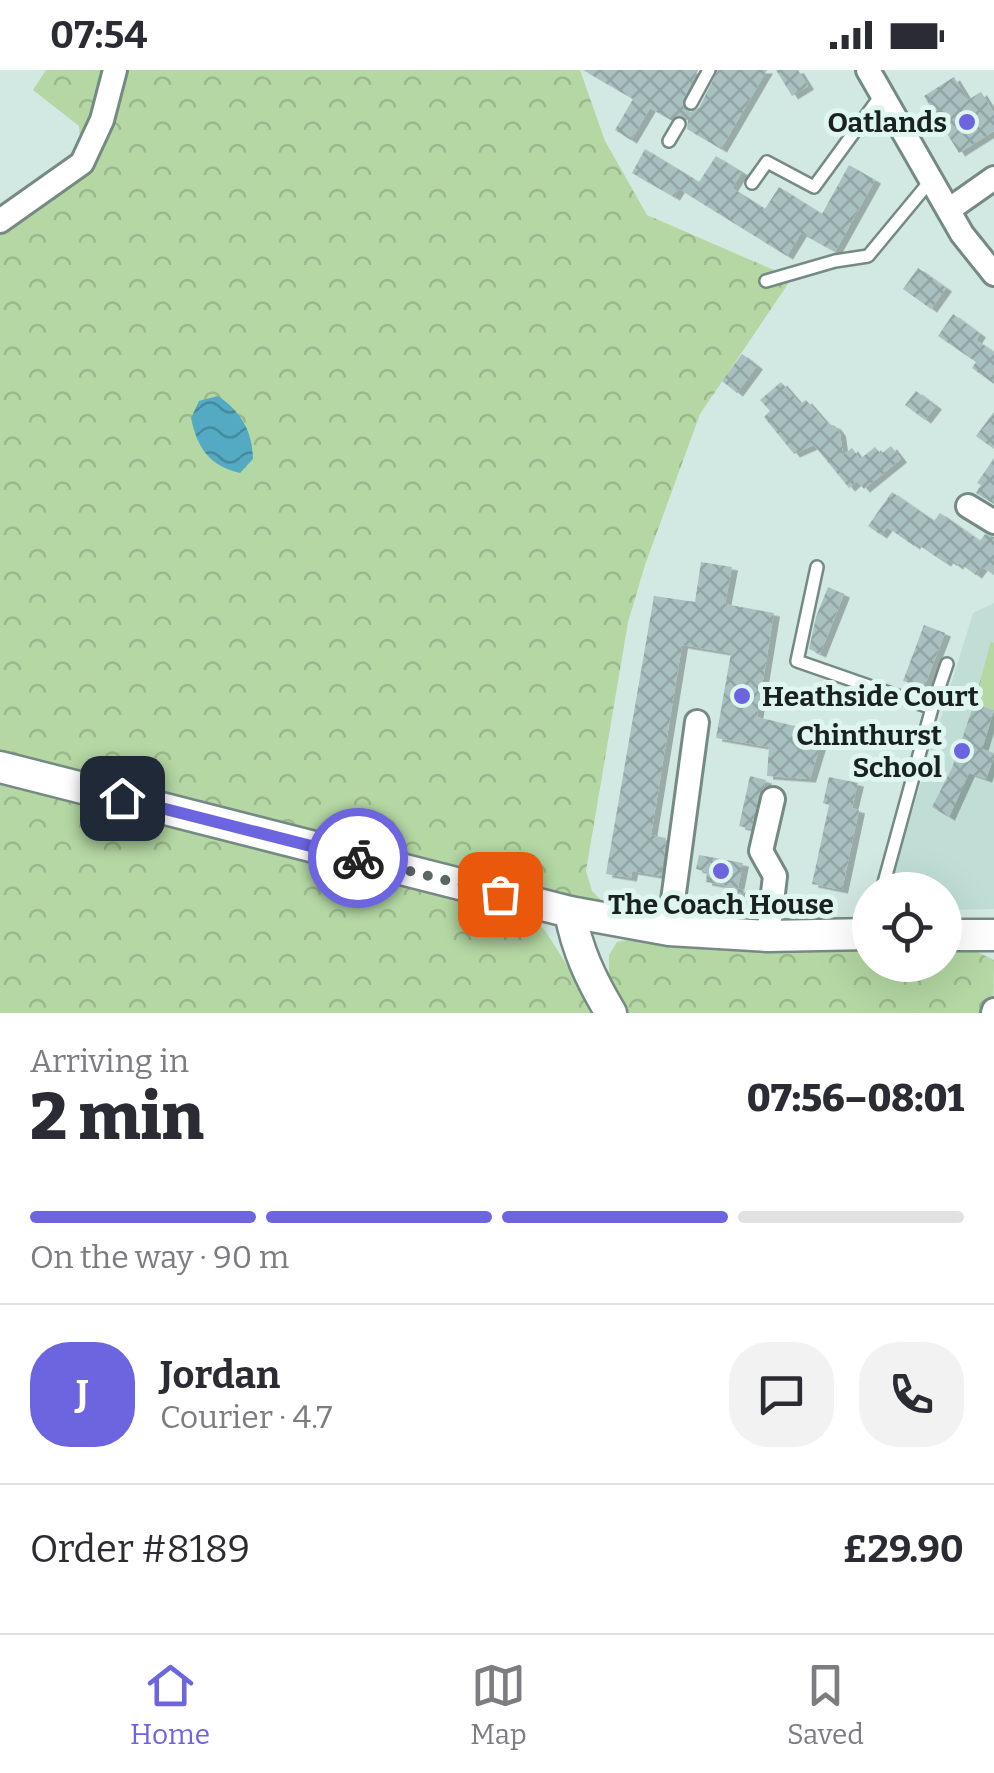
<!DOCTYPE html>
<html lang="en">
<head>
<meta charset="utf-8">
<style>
  :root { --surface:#fff; --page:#f2f2f3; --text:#2b2b33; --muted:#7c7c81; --line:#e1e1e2; --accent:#6c65df }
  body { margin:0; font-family:Bitter,serif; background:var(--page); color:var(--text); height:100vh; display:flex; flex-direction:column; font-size:38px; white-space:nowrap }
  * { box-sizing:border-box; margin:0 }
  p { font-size:32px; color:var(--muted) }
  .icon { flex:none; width:55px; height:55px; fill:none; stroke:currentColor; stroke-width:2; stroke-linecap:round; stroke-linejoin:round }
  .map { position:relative; height:943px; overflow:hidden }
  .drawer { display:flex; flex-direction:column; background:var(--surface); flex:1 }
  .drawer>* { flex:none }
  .tools { position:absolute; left:852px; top:802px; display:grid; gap:20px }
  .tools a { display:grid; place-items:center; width:110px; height:110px; border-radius:50%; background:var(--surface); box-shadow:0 10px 40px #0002; font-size:50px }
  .pin { position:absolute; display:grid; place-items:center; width:85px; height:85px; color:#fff; margin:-42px; border-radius:20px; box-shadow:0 5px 15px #0006 }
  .courier { position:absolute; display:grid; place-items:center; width:100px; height:100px; margin:-50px; border:8px solid #6c65df; border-radius:50%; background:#fff; color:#222; box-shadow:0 2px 12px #0007 }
  .headline em { font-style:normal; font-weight:800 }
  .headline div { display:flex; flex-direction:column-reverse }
  .headline { display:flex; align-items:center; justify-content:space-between; height:170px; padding:0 30px }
  h1 { font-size:65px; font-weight:800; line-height:75px }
  .bar { display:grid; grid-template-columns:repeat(4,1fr); gap:15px 10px; align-content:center; height:120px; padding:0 30px }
  .bar i { height:12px; border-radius:8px; background:var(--line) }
  .bar .current { background:var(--accent) }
  .bar p { grid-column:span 4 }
  .line { display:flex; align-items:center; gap:25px; padding:0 30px; border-top:2px solid var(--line) }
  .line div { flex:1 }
  .round { display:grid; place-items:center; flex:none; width:105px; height:105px; border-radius:40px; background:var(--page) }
  .status { display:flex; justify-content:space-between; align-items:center; height:70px; padding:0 50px; background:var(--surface); direction:ltr }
  .status svg { height:28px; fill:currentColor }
  .tab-bar { display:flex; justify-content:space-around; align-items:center; height:140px; border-top:2px solid var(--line); background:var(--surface); font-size:28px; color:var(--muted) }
  .tab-bar a { display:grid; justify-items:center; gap:5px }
  .tab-bar .current { color:var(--accent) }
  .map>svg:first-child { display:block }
  .built { fill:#c0ded6 }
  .forest { fill:url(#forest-crowns) }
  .park { fill:url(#park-tufts) }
  .water { fill:url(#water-waves) }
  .building { fill:url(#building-cross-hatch); filter:url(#shadow) }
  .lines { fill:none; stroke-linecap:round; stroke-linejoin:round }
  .service-casing { stroke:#768a84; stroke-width:16 }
  .minor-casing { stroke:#768a84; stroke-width:28 }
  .secondary-casing { stroke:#768a84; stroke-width:35 }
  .service { stroke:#fff; stroke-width:11 }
  .minor { stroke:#fff; stroke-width:22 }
  .secondary { stroke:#fff; stroke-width:30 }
  .done { stroke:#5a6764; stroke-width:10; stroke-dasharray:0 18 }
  .route { stroke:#6c65df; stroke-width:12 }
  .poi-dot { fill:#6c65df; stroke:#dff5ef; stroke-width:4 }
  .labels { text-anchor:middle; stroke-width:10; stroke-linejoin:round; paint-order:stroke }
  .poi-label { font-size:28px; font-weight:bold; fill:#1a2220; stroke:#dff5ef; text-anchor:end }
</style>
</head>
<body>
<div class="status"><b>07:54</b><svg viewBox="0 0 49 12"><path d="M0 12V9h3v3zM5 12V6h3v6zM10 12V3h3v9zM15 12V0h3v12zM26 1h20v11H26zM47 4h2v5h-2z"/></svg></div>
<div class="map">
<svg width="994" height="943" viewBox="0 0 994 943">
  <defs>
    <pattern id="forest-crowns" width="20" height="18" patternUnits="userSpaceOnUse" patternTransform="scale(2.5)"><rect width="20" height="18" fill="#b4d7a3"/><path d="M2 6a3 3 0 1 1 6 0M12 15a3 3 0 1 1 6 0" fill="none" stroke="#9ab88c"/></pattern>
    <pattern id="park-tufts" width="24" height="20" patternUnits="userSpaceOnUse" patternTransform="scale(2.5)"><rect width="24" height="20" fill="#b4d7a3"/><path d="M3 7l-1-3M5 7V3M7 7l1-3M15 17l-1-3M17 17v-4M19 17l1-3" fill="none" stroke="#9ab88c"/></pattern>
    <pattern id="water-waves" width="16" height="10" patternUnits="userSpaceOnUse" patternTransform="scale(2.5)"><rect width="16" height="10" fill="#54aac2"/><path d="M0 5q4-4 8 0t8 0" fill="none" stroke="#458a9d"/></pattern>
    <pattern id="building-cross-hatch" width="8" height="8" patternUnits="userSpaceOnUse" patternTransform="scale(2.5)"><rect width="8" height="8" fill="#a9c0c0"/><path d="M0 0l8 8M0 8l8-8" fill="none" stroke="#91a5a5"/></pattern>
    <filter id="shadow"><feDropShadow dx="6" dy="3.5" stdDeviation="0" flood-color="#0004"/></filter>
  </defs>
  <rect width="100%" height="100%" fill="#d2e8e2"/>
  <path class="built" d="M994,533V839L945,840V820H888L973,543Z"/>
  <g class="forest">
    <path d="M46,0H580L605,71L647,145L792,208L700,344L645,495L628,552L586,801L592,821L605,834L515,817L0,681V151L82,93L79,56L33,20Z"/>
    <path d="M0,707L530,845L546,862L578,913L609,905V885L617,872L631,869L689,878L870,877V895H945V878H969L994,890L993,943H0Z"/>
  </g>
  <path class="park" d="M991,571L994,573V640L974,634Z"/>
  <path class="water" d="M218,326C241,342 252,360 253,389L240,403C209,396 197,377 191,348L199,331Z"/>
  <g class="building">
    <path d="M583,0H698L682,32L684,39L690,42L699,38L718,0H767L721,79L687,59L688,50L683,46L671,50L650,38L631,70L615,60L633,29Z"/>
    <path d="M776,0H798L808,16L792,26Z"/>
    <path d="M954,7L968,30L981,22L994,43V61L959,83L924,26Z"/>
    <path d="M645,79L699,112L716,86L742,102L732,118L765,139L779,117L822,144L849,95L875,110L835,182L801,163L787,186L679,119L674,127L632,103Z"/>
    <path d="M918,198L946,218L931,239L903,219Z"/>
    <path d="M953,244L980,264L976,270L994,282V314L972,298L976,292L938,266Z"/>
    <path d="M742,284L757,296L737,323L722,311Z"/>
    <path d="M781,312L800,334L806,330L826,353L835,356L840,363L843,385L852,378L860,389L875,377L881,384L891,376L901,389L864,419L857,411L849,418L814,375L794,384L764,347L770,341L760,330Z"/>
    <path d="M916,321L936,336L925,350L905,335Z"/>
    <path d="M994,342V379L976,366Z"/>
    <path d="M994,388V434L976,423L981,415L977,413Z"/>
    <path d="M892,422L934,451L940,443L980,471L985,464L994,467V505L982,497L976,505L959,493L957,496L948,489L945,493L916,473L914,476L887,457L881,465L868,456Z"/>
    <path d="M701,492L732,497L725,534L774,543L757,647L824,663L810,709L767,706L769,677L716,668L731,583L682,575L651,765L666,768L661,806L632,801L631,808L606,804L654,526L695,532Z"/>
    <path d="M828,517L844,524L820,584L809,579L816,547Z"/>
    <path d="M924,555L945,563L924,617L903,611Z"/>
    <path d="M974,634L994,640L982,679L994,683V687L986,709L969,703L949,747L932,737L952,698Z"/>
    <path d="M750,706L766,710L751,759L739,756Z"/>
    <path d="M829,707L858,713L852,738L859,740L842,820L812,814L829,735L823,733Z"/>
    <path d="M699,785L743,793L738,818L706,812L707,802L696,799Z"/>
    <path d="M725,816L744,820L738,845L719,844Z"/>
  </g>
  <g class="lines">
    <defs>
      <g id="service">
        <path d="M691,33L709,0"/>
        <path d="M669,71L679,54"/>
        <path d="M752,113L767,92L814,117L882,24"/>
        <path d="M766,211L835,191L868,186L931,110"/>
        <path d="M817,497L797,591L932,638L882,820"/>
        <path d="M932,638L947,594"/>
      </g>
      <g id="minor">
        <path d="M868,0L962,164L994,204"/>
        <path d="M950,139L994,108"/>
        <path d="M0,151L82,93L102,50L115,0"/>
        <path d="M968,436L994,452"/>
        <path d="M669,860L697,652"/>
        <path d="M768,866L775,806L761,781L773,729"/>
        <path d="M993,943L994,940"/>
      </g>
      <g id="secondary">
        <path d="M0,697L570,842L669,860L768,866L870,864"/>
        <path d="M570,842C577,880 591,910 611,943"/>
        <path d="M945,865H994"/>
      </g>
    </defs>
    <use href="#service" class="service-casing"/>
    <use href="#minor" class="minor-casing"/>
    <use href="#secondary" class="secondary-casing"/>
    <use href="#service" class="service"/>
    <use href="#minor" class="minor"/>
    <use href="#secondary" class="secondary"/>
  </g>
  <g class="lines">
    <path class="done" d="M358,788L500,824"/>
    <path class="route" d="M122,728L358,788"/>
  </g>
  <g class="poi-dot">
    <circle cx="967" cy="52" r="10"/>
    <circle cx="742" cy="626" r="10"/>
    <circle cx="962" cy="681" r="10"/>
    <circle cx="721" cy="801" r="10"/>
  </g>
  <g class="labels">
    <g class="poi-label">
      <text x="947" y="62">Oatlands</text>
      <text x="762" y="636" text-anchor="start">Heathside Court</text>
      <text x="942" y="675">Chinthurst<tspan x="942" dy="32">School</tspan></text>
      <text x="721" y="844" text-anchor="middle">The Coach House</text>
    </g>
  </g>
</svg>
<div class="tools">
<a><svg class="icon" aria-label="locate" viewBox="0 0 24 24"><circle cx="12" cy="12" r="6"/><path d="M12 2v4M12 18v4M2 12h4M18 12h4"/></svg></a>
</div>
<div class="pin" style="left:500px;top:824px;background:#ea580c"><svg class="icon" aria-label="bag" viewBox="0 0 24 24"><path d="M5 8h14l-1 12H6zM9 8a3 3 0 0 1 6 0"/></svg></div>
<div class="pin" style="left:122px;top:728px;background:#1f2937"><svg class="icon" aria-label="home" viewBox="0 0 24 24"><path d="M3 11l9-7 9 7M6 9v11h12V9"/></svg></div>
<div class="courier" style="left:358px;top:788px"><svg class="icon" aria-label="bike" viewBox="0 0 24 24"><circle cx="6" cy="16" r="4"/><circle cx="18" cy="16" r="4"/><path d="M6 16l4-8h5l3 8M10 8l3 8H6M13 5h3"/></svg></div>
</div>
<section class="drawer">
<div class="headline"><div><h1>2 min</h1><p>Arriving in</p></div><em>07:56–08:01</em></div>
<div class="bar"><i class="current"></i><i class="current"></i><i class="current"></i><i></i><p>On the way · 90 m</p></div>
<div class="line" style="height:180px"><b class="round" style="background:var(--accent);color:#fff">J</b><div><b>Jordan</b><p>Courier · 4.7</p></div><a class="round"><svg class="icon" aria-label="chat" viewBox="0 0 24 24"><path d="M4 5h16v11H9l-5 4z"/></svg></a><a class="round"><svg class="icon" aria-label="phone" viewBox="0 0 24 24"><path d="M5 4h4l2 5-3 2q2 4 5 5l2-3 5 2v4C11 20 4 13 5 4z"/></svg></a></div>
<div class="line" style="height:130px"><div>Order #8189</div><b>£29.90</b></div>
</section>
<nav class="tab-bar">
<a class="current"><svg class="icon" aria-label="home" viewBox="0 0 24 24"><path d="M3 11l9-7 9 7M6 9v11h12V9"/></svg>Home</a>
<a><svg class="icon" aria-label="map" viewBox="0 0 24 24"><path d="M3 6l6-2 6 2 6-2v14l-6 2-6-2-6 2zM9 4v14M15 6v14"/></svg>Map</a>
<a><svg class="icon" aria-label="saved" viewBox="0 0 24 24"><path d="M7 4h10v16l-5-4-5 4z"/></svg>Saved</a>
</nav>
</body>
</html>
